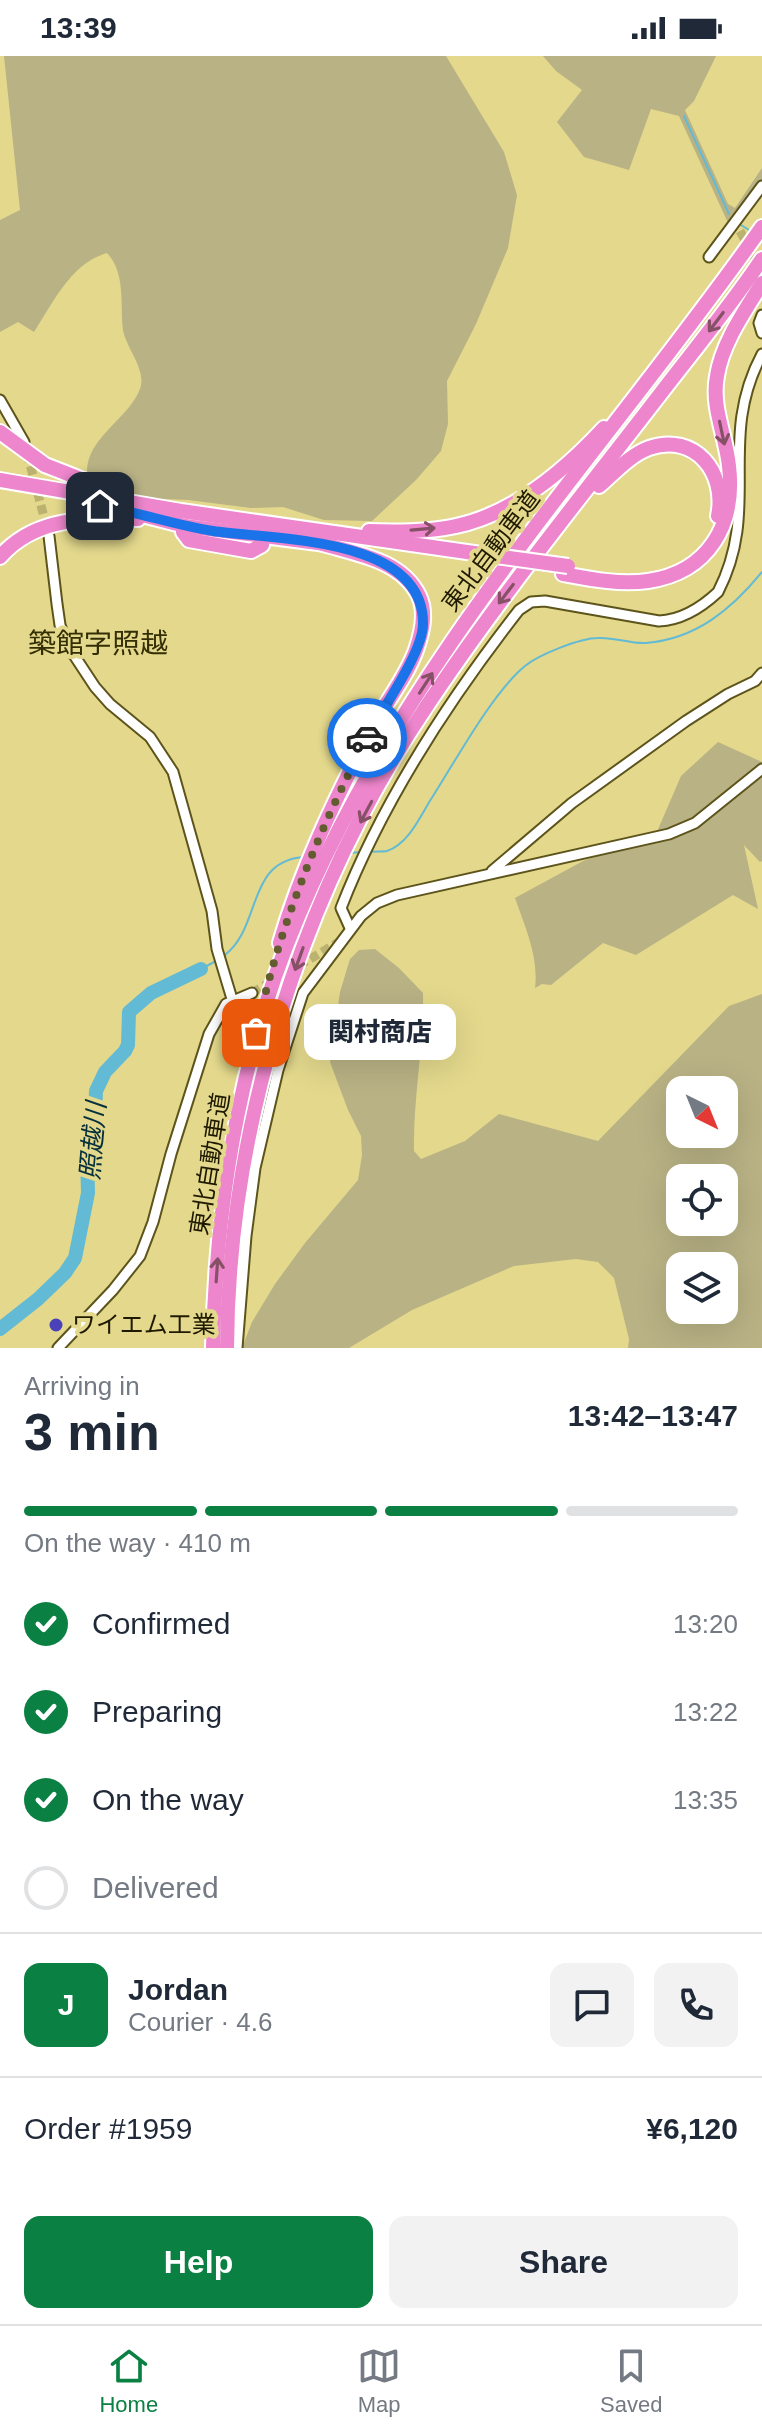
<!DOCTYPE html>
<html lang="en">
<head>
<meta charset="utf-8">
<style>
  :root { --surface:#fff; --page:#f2f2f3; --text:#1f2937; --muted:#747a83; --line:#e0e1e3; --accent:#0b8043 }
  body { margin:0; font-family:Helvetica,"Noto Sans JP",sans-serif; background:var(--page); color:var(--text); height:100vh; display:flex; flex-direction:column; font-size:30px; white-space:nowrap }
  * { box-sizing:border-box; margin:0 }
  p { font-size:26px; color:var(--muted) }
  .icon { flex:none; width:44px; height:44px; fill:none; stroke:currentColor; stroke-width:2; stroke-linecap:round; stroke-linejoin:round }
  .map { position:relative; height:1292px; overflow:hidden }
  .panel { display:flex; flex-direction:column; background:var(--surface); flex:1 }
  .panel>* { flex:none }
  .needle { width:52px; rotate:137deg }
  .tools { position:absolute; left:666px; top:1020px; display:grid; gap:16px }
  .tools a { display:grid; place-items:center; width:72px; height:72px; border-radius:16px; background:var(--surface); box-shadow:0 8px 32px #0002; font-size:40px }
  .pin { position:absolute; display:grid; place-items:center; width:68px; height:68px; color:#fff; margin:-34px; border-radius:16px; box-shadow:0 4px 12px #0006 }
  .courier { position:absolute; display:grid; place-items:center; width:80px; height:80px; margin:-40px; border:6px solid #1a73e8; border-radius:50%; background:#fff; color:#222; box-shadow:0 2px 10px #0007 }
  .bubble { position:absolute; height:56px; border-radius:16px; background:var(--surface); box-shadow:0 8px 32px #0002; font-size:26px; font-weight:800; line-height:56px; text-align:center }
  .headline em { font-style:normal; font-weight:800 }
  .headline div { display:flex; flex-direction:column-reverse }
  .headline { display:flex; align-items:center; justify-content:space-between; height:136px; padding:0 24px }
  h1 { font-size:52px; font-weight:800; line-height:60px }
  .bar { display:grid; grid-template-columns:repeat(4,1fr); gap:12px 8px; align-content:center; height:96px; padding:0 24px }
  .bar i { height:10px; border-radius:6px; background:var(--line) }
  .bar .active { background:var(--accent) }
  .bar p { grid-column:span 4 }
  .line { display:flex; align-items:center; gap:20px; padding:0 24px; border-top:2px solid var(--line) }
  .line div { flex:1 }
  .round { display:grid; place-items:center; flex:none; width:84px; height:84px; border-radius:16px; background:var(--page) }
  ol { padding:0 24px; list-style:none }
  li { display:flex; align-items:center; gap:24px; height:88px }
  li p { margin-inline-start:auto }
  li .icon { padding:8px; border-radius:50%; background:var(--accent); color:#fff; stroke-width:4 }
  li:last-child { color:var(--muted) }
  li i { width:44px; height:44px; border:4px solid var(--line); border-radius:50% }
  .cta { display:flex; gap:16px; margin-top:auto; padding:16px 24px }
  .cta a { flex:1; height:92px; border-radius:16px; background:var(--accent); color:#fff; font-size:32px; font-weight:800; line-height:92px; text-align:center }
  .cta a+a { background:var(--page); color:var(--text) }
  .status { display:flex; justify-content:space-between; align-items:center; height:56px; padding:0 40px; background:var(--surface); direction:ltr }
  .status svg { height:22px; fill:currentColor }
  .tab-bar { display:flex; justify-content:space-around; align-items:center; height:112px; border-top:2px solid var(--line); background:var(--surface); font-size:22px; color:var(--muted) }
  .tab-bar a { display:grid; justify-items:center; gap:4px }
  .tab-bar .active { color:var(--accent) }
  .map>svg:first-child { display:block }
  .green { fill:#b9b285; fill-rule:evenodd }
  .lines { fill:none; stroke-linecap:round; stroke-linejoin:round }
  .stream { stroke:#62bad5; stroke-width:2 }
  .river { stroke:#62bad5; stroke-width:14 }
  .minor-tunnel { stroke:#bcb270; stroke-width:9; stroke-dasharray:9 4.5; stroke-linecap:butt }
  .minor-casing { stroke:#5d541b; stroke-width:13 }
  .highway-casing { stroke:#fff; stroke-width:18 }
  .minor { stroke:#fff; stroke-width:9 }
  .highway { stroke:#ed86cc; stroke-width:14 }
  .highway-bridge-casing { stroke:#fff; stroke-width:18; stroke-linecap:butt }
  .highway-bridge { stroke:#ed86cc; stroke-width:14 }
  .oneway { stroke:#865066 }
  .done { stroke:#635c31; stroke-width:8; stroke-dasharray:0 14.4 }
  .route { stroke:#1a73e8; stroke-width:10 }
  .poi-dot { fill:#4b41b8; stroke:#e3d88c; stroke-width:3 }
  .labels { text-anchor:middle; stroke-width:8; stroke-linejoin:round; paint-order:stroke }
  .street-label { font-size:24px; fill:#1e1900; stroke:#e3d88c }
  .poi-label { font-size:24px; fill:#1e1900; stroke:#e3d88c; text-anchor:start }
  .water-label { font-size:26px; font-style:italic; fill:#05303c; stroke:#e3d88c }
  .quarter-label { font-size:28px; fill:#342e04; stroke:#e3d88c }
</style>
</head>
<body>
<div class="status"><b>13:39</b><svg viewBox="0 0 49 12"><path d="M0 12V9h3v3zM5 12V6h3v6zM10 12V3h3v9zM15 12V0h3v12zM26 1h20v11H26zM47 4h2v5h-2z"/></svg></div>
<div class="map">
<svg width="762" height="1292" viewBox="0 0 762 1292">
  <rect width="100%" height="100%" fill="#e3d88c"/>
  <g class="green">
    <path d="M4,0H446L504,96L517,139L508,192L476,268L447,325L448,368L441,395L416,424L372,465L324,464L283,451L251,452L188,444L163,443L124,448L92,433C91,428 87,420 87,415C87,382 129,362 140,333C147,314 126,292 123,274C120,249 126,217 107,197C71,207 53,247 34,276L18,266L0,276V164L20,154Z"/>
    <path d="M543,0H716L694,45L685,54L728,148L735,152L762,112V125L729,169L679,60L651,53L629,114L584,101L557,66L582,34L556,15Z"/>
    <path d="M718,686L762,706V805L760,806L744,789L758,853L733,839L636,899L603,887L551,929L542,928L535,932C539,901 525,871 515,842L583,805L656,778L681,720Z"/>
    <path d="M375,893L399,912L423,937C424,990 413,1042 414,1095L421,1103L465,1085L499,1058L598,1085L729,950L762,938V1292H628L629,1283L614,1222L598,1206L576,1203L514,1210L412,1254L349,1292H242L252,1266L275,1228L305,1187L358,1124L362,1099L361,1080L348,1054L330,1006L340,936L350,903L359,894ZM680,1034H724V1078H680ZM680,1122H724V1166H680ZM680,1210H724V1254H680Z"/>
  </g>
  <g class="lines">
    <g class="stream">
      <path d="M684,60L729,158"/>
      <path d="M741,169L749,174"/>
      <path d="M369,796C374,795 382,796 387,795C410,787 421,758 433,740C456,704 493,636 525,610C538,599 580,582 598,582C615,581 630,588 646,587C696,583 732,553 762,516"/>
      <path d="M349,797L362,796"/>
      <path d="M225,899C262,870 246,806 303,801"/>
      <path d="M201,913L216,905"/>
    </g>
    <path class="river" d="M0,1273L38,1243L65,1217L75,1202L88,1137L87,1098L95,1060L96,1035L105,1016L125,995L128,989L129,956L151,937L201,913"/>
    <g class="minor-tunnel">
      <path d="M740,175L762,216"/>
      <path d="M27,397L48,476"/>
      <path d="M252,937L339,886"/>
    </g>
    <defs>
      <g id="minor">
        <path d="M709,201L762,130"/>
        <path d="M762,259L759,267L762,277"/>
        <path d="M0,344L24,386"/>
        <path d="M49,480L57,548L60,569L68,590L95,631L110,648L150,681L173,716L212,855L217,893L232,943"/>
        <path d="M492,815L572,747L686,665L728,638L755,625L762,617"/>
        <path d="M350,872L341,852C383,744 448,645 519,554L531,546L545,545L659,565C682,564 702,551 718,536C762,451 716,384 762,298"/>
        <path d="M58,1292L113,1234L140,1200L153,1166L171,1098L209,978L226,948L252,937"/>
        <path d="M237,1292L246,1180L255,1112L278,1014L303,937L361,860L377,847L397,839L669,778L695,767L762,713"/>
      </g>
      <g id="highway">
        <path d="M0,376L45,409L119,438"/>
        <path d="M0,424L181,455L474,497"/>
        <path d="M599,430C614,417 630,399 649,392C695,376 727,417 718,460"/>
        <path d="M115,452L185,470L326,488"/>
        <path d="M369,475C398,476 429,476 456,470C514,458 565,414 604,372"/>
        <path d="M183,476L189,484L251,495L262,489"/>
        <path d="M0,501C35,460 89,462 138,463"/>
        <path d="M563,518C590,523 620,529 648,525C709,516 736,468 729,410C726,380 711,351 717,320C722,287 745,255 762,227"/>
        <path d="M280,887C301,814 336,741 371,674C385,647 406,622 416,594C422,577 427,557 419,540C401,503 355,498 320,487"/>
        <path d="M213,1292C215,1177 231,1061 265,951C305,822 375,698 451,587C549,444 662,313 762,171"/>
        <path d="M227,1292C228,1071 302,835 426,651C498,543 581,441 661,337C695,293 731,249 762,203"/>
      </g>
    </defs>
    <use href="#minor" class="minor-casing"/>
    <use href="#highway" class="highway-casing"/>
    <use href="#minor" class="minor"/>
    <use href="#highway" class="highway"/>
    <defs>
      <path id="highway-bridge" d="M474,497L568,510"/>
    </defs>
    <use href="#highway-bridge" class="highway-bridge-casing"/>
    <use href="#highway-bridge" class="highway-bridge"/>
  </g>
  <defs><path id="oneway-shaft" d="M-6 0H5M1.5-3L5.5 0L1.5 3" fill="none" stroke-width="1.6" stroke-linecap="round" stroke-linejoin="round" transform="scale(2)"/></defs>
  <g class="oneway">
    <use href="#oneway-shaft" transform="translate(716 266) rotate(127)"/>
    <use href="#oneway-shaft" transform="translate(722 377) rotate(78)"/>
    <use href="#oneway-shaft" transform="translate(423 473) rotate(-5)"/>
    <use href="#oneway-shaft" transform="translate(506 538) rotate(127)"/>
    <use href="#oneway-shaft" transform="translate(426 627) rotate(-57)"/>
    <use href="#oneway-shaft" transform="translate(366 756) rotate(118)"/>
    <use href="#oneway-shaft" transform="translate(299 903) rotate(110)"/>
    <use href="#oneway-shaft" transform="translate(217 1214) rotate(-86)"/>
  </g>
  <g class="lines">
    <path class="done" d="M256,977C278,874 318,775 367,682"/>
    <path class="route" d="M100,450C138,456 175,469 213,475C274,484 424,480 423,568C423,597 381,654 367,682"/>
  </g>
  <circle class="poi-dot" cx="56" cy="1269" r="8"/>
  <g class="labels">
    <g class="street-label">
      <text transform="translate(491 495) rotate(-53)" y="8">東北自動車道</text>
      <text transform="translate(210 1108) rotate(-81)" y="8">東北自動車道</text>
    </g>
    <g class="poi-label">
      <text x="72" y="1277">ワイエム工業</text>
    </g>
    <g class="water-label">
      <text transform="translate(93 1085) rotate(-85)" y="9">照越川</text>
    </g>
    <g class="quarter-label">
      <text x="98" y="597">築館字照越</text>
    </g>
  </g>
</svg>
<div class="tools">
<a><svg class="needle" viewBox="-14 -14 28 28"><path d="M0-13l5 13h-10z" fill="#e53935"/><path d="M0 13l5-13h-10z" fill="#747a83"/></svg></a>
<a><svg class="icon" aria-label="locate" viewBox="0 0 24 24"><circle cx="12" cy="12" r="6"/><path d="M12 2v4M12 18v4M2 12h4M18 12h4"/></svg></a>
<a><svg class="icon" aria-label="layers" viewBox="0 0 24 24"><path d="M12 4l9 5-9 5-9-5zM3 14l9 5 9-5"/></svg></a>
</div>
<div class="pin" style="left:256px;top:977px;background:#ea580c"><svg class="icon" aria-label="bag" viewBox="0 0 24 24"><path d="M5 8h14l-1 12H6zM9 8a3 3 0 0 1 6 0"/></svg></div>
<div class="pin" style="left:100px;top:450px;background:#1f2937"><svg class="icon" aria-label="home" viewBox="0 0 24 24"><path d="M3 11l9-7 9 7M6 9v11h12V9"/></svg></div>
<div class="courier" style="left:367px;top:682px"><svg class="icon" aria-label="car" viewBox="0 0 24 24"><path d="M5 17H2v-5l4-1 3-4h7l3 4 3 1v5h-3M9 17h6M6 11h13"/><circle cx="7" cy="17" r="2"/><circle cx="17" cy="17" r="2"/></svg></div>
<div class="bubble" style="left:304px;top:948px;width:152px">関村商店</div>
</div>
<section class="panel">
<div class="headline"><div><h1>3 min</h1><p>Arriving in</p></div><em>13:42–13:47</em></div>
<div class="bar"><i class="active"></i><i class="active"></i><i class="active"></i><i></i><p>On the way · 410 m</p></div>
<ol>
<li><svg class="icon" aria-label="check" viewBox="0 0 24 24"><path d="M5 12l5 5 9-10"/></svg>Confirmed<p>13:20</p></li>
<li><svg class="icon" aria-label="check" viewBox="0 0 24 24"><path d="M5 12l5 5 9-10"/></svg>Preparing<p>13:22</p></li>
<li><svg class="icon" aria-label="check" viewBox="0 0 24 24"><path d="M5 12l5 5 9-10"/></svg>On the way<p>13:35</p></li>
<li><i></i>Delivered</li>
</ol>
<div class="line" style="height:144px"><b class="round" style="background:var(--accent);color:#fff">J</b><div><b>Jordan</b><p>Courier · 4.6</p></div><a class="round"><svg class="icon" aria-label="chat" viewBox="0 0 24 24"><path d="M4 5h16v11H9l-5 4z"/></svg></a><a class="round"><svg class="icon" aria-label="phone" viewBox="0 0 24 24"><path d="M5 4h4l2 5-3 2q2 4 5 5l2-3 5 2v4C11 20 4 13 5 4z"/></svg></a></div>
<div class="line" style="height:104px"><div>Order #1959</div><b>¥6,120</b></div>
<div class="cta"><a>Help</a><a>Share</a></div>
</section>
<nav class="tab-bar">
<a class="active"><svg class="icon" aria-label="home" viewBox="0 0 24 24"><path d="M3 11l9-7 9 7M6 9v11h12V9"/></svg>Home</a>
<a><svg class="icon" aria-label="map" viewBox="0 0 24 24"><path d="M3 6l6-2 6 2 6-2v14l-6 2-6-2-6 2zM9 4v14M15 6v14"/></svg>Map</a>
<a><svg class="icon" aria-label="saved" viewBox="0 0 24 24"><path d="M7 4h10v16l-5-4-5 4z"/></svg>Saved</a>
</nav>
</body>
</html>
